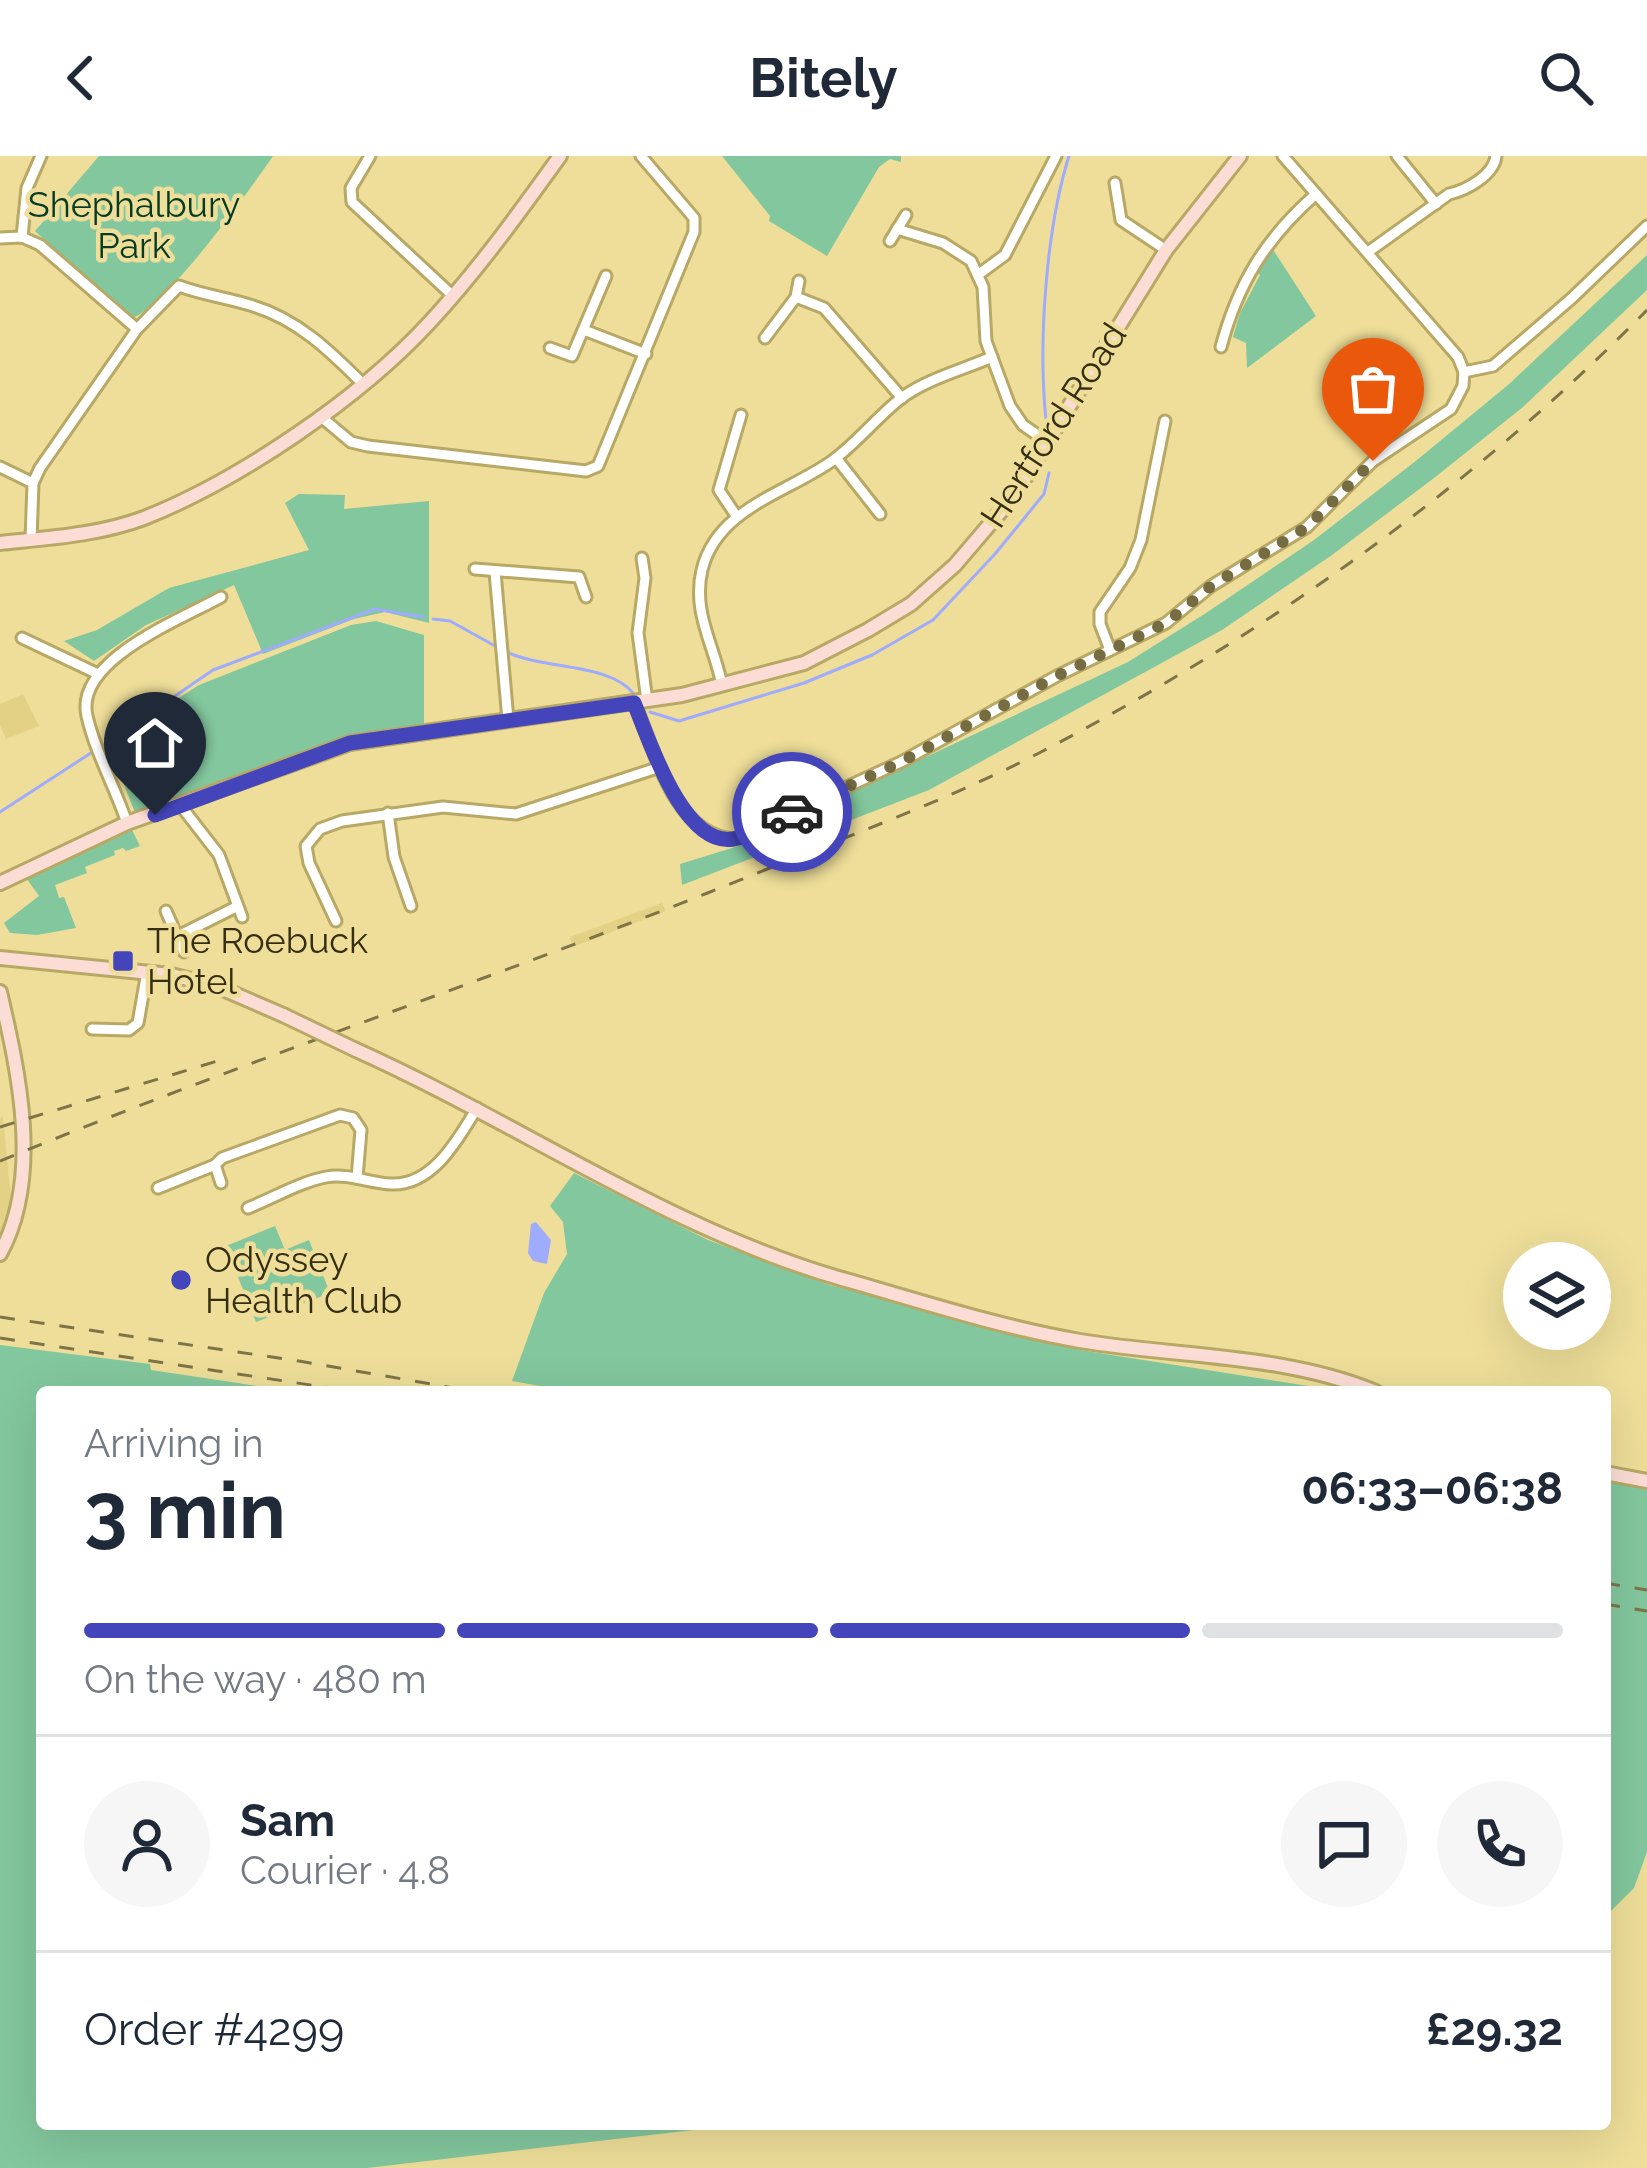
<!DOCTYPE html>
<html lang="en">
<head>
<meta charset="utf-8">
<style>
  :root { --surface:#fff; --page:#f6f6f7; --text:#1f2937; --muted:#747a83; --line:#e0e1e3; --accent:#4545bb }
  body { margin:0; font-family:Raleway,sans-serif; background:var(--page); color:var(--text); height:100vh; display:flex; flex-direction:column; font-size:45px; white-space:nowrap }
  * { box-sizing:border-box; margin:0 }
  p { font-size:39px; color:var(--muted) }
  .icon { flex:none; width:66px; height:66px; fill:none; stroke:currentColor; stroke-width:2; stroke-linecap:round; stroke-linejoin:round }
  .map { position:relative; flex:1; overflow:hidden }
  .panel { position:absolute; left:36px; top:1230px; width:1575px; height:744px; display:flex; flex-direction:column; background:var(--surface); border-radius:12px; box-shadow:0 12px 48px #0002 }
  .panel>* { flex:none }
  .tools { position:absolute; left:1503px; top:1086px; display:grid; gap:24px }
  .tools a { display:grid; place-items:center; width:108px; height:108px; border-radius:50%; background:var(--surface); box-shadow:0 12px 48px #0002; font-size:60px }
  .pin { position:absolute; display:grid; place-items:center; width:102px; height:102px; color:#fff; margin:-123px -51px; border-radius:50% 50% 50% 0; rotate:-45deg; box-shadow:0 0 12px #0007 }
  .pin .icon { rotate:45deg }
  .courier { position:absolute; display:grid; place-items:center; width:120px; height:120px; margin:-60px; border:9px solid #4545bb; border-radius:50%; background:#fff; color:#222; box-shadow:0 3px 15px #0007 }
  .headline em { font-style:normal; font-weight:700 }
  .headline div { display:flex; flex-direction:column-reverse }
  .headline { display:flex; align-items:center; justify-content:space-between; height:204px; padding:0 48px }
  h1 { font-size:78px; font-weight:700; line-height:90px }
  .bar { display:grid; grid-template-columns:repeat(4,1fr); gap:18px 12px; align-content:center; height:144px; padding:0 48px }
  .bar i { height:15px; border-radius:9px; background:var(--line) }
  .bar .selected { background:var(--accent) }
  .bar p { grid-column:span 4 }
  .line { display:flex; align-items:center; gap:30px; padding:0 48px; border-top:3px solid var(--line) }
  .line div { flex:1 }
  .round { display:grid; place-items:center; flex:none; width:126px; height:126px; border-radius:63px; background:var(--page) }
  header { display:flex; justify-content:space-between; align-items:center; height:156px; padding:0 48px; background:var(--surface); font-size:54px; font-weight:700 }
  .map>svg:first-child { display:block }
  .built { fill:#e3d285 }
  .green { fill:#83c79e }
  .water { fill:#9fabfd }
  .lines { fill:none; stroke-linecap:round; stroke-linejoin:round }
  .stream { stroke:#9fabfd; stroke-width:3 }
  .street-casing { stroke:#b8a865; stroke-width:15 }
  .secondary-casing { stroke:#b8a865; stroke-width:18 }
  .street { stroke:#fff; stroke-width:9 }
  .secondary { stroke:#fbddd5; stroke-width:12 }
  .rail { stroke:#7f7448; stroke-width:3; stroke-dasharray:15 15; stroke-linecap:butt }
  .secondary-bridge-casing { stroke:#b8a865; stroke-width:18; stroke-linecap:butt }
  .secondary-bridge { stroke:#fbddd5; stroke-width:12 }
  .done { stroke:#766c41; stroke-width:12; stroke-dasharray:0 21.6 }
  .route { stroke:#4545bb; stroke-width:15 }
  .poi-dot { fill:#4545bb; stroke:#eede99; stroke-width:4.5 }
  .labels { text-anchor:middle; stroke-width:9; stroke-linejoin:round; paint-order:stroke }
  .park-label { font-size:36px; fill:#043b22; stroke:#eede99 }
  .street-label { font-size:36px; fill:#352e12; stroke:#eede99 }
  .poi-label { font-size:36px; fill:#352e12; stroke:#eede99; text-anchor:start }
</style>
</head>
<body>
<header><svg class="icon" aria-label="back" viewBox="0 0 24 24"><path d="M15 5l-7 7 7 7"/></svg>Bitely<svg class="icon" aria-label="search" viewBox="0 0 24 24"><circle cx="10" cy="10" r="6"/><path d="M15 15l6 6"/></svg></header>
<div class="map">
<svg width="1647" height="2012" viewBox="0 0 1647 2012">
  <rect width="100%" height="100%" fill="#eede99"/>
  <g class="built">
    <path d="M23,538L39,570L6,583L0,569V548Z"/>
    <path d="M662,747L666,755L573,791L570,781Z"/>
    <path d="M3,961L12,1053L0,1081V962Z"/>
  </g>
  <g class="green">
    <path d="M99,0H273C251,32 163,156 129,163L35,75Z"/>
    <path d="M722,0H901V6L890,3L879,11L827,100L769,65L770,60Z"/>
    <path d="M1272,92L1316,160L1247,212L1246,187L1233,181L1240,157L1260,119L1255,113Z"/>
    <path d="M1647,99V134L1523,251L1434,322L1332,399L1222,474L929,634L682,729L680,708L732,692L1128,506L1206,457L1314,384L1417,304L1508,229Z"/>
    <path d="M299,338L345,339L344,353L429,345V467L385,456L354,463L263,498L234,429L146,469L94,505L64,485L97,474L169,432L309,394L285,347Z"/>
    <path d="M376,465L424,479V568L355,578L135,657L108,587L199,529L351,469Z"/>
    <path d="M129,668L140,690L126,695L123,692L114,695L115,699L85,711L87,717L55,729L59,742L64,741L76,772L37,779L10,777L4,767L39,740L24,719Z"/>
    <path d="M574,1017L708,1084L830,1129L1080,1194L1347,1236H573L512,1225L544,1137L567,1098L563,1066L550,1050Z"/>
    <path d="M275,1070L285,1094L309,1084L330,1137L256,1166L238,1121L287,1101L285,1095L236,1114L226,1090Z"/>
    <path d="M0,1189L150,1208L151,1214L298,1236H42V1968H745L367,2012H0Z"/>
    <path d="M1605,1325L1647,1333V1696L1634,1732L1605,1761Z"/>
  </g>
  <path class="water" d="M536,1066L551,1084L547,1108L533,1105L528,1097L531,1068Z"/>
  <g class="lines">
    <g class="stream">
      <path d="M1046,264C1038,187 1046,73 1069,0"/>
      <path d="M433,463L450,465L497,491"/>
      <path d="M505,495C540,514 609,506 634,538"/>
      <path d="M650,556L679,565L804,527L872,499L933,464L995,398L1044,338L1049,317"/>
      <path d="M102,590L213,514L375,453L423,461"/>
      <path d="M0,656L94,595"/>
    </g>
    <defs>
      <g id="street">
        <path d="M370,0L351,32L352,46L453,140"/>
        <path d="M1397,0L1436,48"/>
        <path d="M1115,27L1121,64L1166,94"/>
        <path d="M897,73L943,87L971,105L983,131L986,185L1010,250L1023,269L1049,287"/>
        <path d="M22,81L27,32L41,0"/>
        <path d="M0,82L22,81L40,89L137,173"/>
        <path d="M890,85L906,59"/>
        <path d="M1368,96L1449,38C1467,34 1494,19 1496,0"/>
        <path d="M979,118L1005,99L1056,0"/>
        <path d="M796,141L824,152L902,242"/>
        <path d="M584,174L646,198"/>
        <path d="M765,182L796,141L799,125"/>
        <path d="M1221,191C1238,127 1266,82 1316,38"/>
        <path d="M550,192L572,200L606,120"/>
        <path d="M1464,216L1493,210L1572,142L1647,70"/>
        <path d="M320,260L351,286L368,290L586,315L598,310L694,76V62L641,0"/>
        <path d="M836,302L880,358"/>
        <path d="M0,311L33,327"/>
        <path d="M737,361L719,334L741,259"/>
        <path d="M31,384L33,327L40,312L137,173L179,130C203,139 229,142 253,150C297,163 330,195 362,227"/>
        <path d="M642,402L645,422L638,477L647,545"/>
        <path d="M475,413L579,421L586,441"/>
        <path d="M495,416L508,564"/>
        <path d="M22,482L98,518"/>
        <path d="M1110,494L1100,468V456L1130,412L1141,384L1165,265"/>
        <path d="M722,529C714,489 692,456 702,414C717,352 787,337 832,305C857,287 876,262 900,243C926,223 962,214 992,201"/>
        <path d="M635,547C654,594 674,679 734,683L901,606L1057,520L1166,467L1211,430L1307,371L1373,305L1451,253L1463,230L1464,216L1458,201L1283,0"/>
        <path d="M181,650L219,699L242,761"/>
        <path d="M388,657L394,701L411,750"/>
        <path d="M127,667C115,631 95,596 87,560C74,504 182,463 221,441"/>
        <path d="M166,755L184,796"/>
        <path d="M336,765L309,707L306,690L320,673L342,665L443,651L516,658L660,611"/>
        <path d="M178,780L236,751"/>
        <path d="M92,873L129,874L138,867L147,816"/>
        <path d="M215,1009L221,1027"/>
        <path d="M158,1032L215,1009L222,1002L340,959L353,962L361,974L357,1022"/>
        <path d="M248,1052C273,1042 300,1026 326,1021C349,1017 369,1027 391,1028C433,1030 458,983 477,952"/>
      </g>
      <g id="secondary">
        <path d="M0,387C48,382 99,379 144,362C240,324 360,242 430,166C478,114 519,57 560,0"/>
        <path d="M0,727L127,667L350,587L682,539L804,507L868,474L911,448L955,409L1013,341L1166,94L1240,0"/>
        <path d="M0,802L171,819L216,830L283,859"/>
        <path d="M0,836C19,918 42,1021 0,1098"/>
        <path d="M356,894C519,967 668,1073 842,1123C920,1145 999,1171 1080,1185C1177,1201 1284,1198 1376,1236"/>
        <path d="M1605,1317L1647,1325"/>
      </g>
    </defs>
    <use href="#street" class="street-casing"/>
    <use href="#secondary" class="secondary-casing"/>
    <use href="#street" class="street"/>
    <use href="#secondary" class="secondary"/>
    <g class="rail">
      <path d="M0,971L224,903"/>
      <path d="M0,1005C258,899 524,813 782,707C869,672 958,639 1041,596C1262,481 1472,332 1647,154"/>
      <path d="M0,1161L299,1205L477,1236"/>
      <path d="M0,1182L357,1236"/>
      <path d="M1605,1427L1647,1434"/>
      <path d="M1605,1448L1647,1455"/>
    </g>
    <defs>
      <path id="secondary-bridge" d="M283,859L356,894"/>
    </defs>
    <use href="#secondary-bridge" class="secondary-bridge-casing"/>
    <use href="#secondary-bridge" class="secondary-bridge"/>
  </g>
  <g class="lines">
    <path class="done" d="M792,656L901,606L1057,520L1166,467L1211,430L1307,371L1373,305"/>
    <path class="route" d="M155,659L350,587L634,547C649,583 683,691 733,683C751,681 775,664 792,656"/>
  </g>
  <g class="poi-dot">
    <rect x="111" y="793" width="24" height="24" rx="6"/>
    <circle cx="181" cy="1124" r="12"/>
  </g>
  <g class="labels">
    <g class="park-label">
      <text x="134" y="61">Shephalbury<tspan x="134" dy="41">Park</tspan></text>
    </g>
    <g class="street-label">
      <text transform="translate(1053 269) rotate(-57)" y="13">Hertford Road</text>
    </g>
    <g class="poi-label">
      <text x="147" y="797">The Roebuck<tspan x="147" dy="41">Hotel</tspan></text>
      <text x="205" y="1116">Odyssey<tspan x="205" dy="41">Health Club</tspan></text>
    </g>
  </g>
</svg>
<div class="tools">
<a><svg class="icon" aria-label="layers" viewBox="0 0 24 24"><path d="M12 4l9 5-9 5-9-5zM3 14l9 5 9-5"/></svg></a>
</div>
<div class="pin" style="left:1373px;top:305px;background:#ea580c"><svg class="icon" aria-label="bag" viewBox="0 0 24 24"><path d="M5 8h14l-1 12H6zM9 8a3 3 0 0 1 6 0"/></svg></div>
<div class="pin" style="left:155px;top:659px;background:#1f2937"><svg class="icon" aria-label="home" viewBox="0 0 24 24"><path d="M3 11l9-7 9 7M6 9v11h12V9"/></svg></div>
<div class="courier" style="left:792px;top:656px"><svg class="icon" aria-label="car" viewBox="0 0 24 24"><path d="M5 17H2v-5l4-1 3-4h7l3 4 3 1v5h-3M9 17h6M6 11h13"/><circle cx="7" cy="17" r="2"/><circle cx="17" cy="17" r="2"/></svg></div>
<section class="panel">
<div class="headline"><div><h1>3 min</h1><p>Arriving in</p></div><em>06:33–06:38</em></div>
<div class="bar"><i class="selected"></i><i class="selected"></i><i class="selected"></i><i></i><p>On the way · 480 m</p></div>
<div class="line" style="height:216px"><a class="round"><svg class="icon" aria-label="person" viewBox="0 0 24 24"><circle cx="12" cy="8" r="4"/><path d="M4 21q1-7 8-7t8 7"/></svg></a><div><b>Sam</b><p>Courier · 4.8</p></div><a class="round"><svg class="icon" aria-label="chat" viewBox="0 0 24 24"><path d="M4 5h16v11H9l-5 4z"/></svg></a><a class="round"><svg class="icon" aria-label="phone" viewBox="0 0 24 24"><path d="M5 4h4l2 5-3 2q2 4 5 5l2-3 5 2v4C11 20 4 13 5 4z"/></svg></a></div>
<div class="line" style="height:156px"><div>Order #4299</div><b>£29.32</b></div>
</section>
</div>
</body>
</html>
